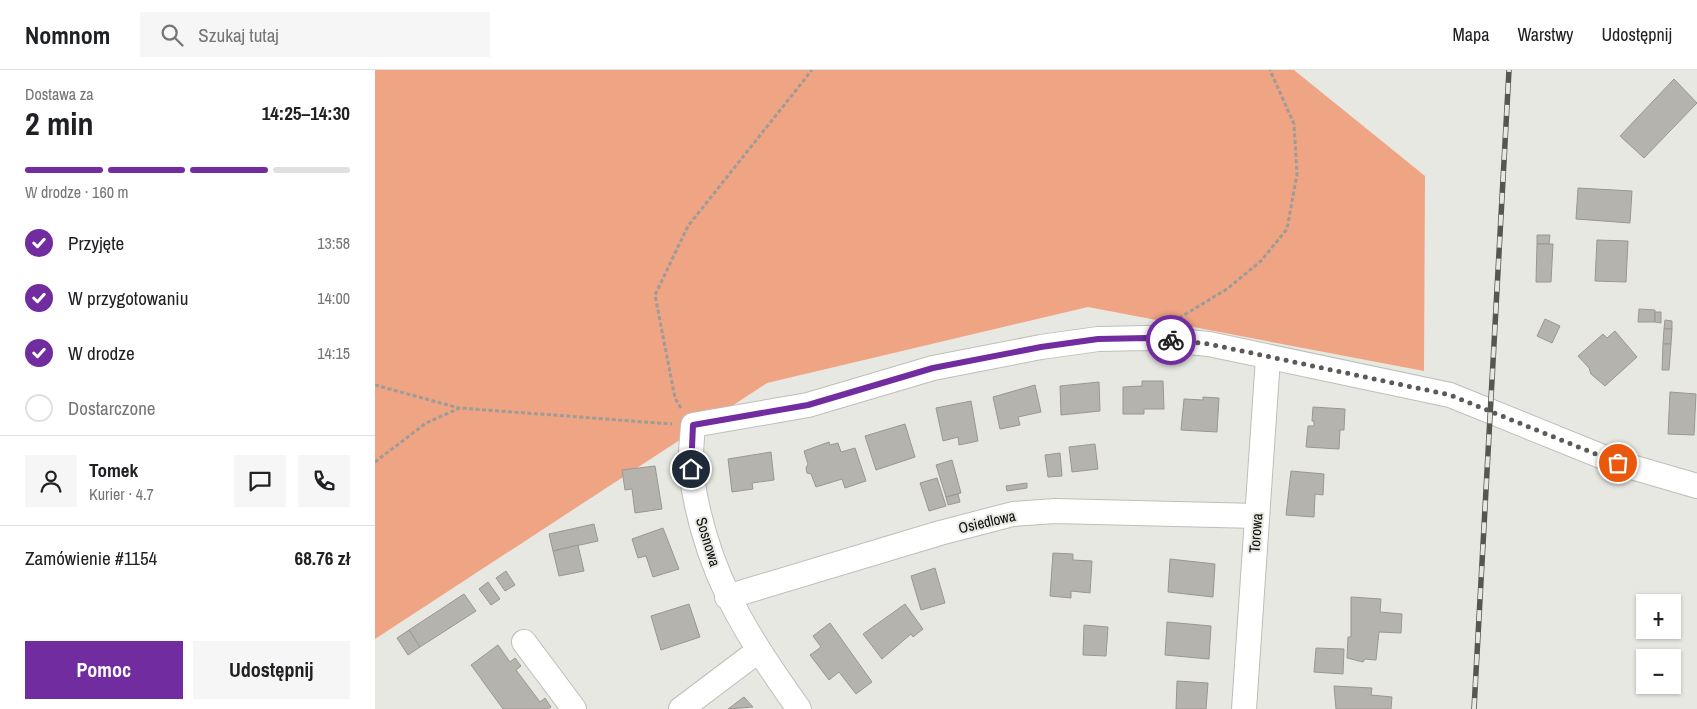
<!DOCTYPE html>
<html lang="pl">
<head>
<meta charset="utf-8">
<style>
  :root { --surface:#fff; --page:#f6f6f6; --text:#202124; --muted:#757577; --line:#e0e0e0; --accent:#712ca0 }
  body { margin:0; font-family:"Archivo Narrow",sans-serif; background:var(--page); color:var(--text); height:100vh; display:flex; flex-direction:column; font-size:19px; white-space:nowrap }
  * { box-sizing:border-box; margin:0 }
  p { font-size:16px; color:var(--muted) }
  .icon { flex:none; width:28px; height:28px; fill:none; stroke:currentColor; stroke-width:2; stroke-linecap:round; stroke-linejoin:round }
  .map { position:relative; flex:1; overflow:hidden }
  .panel { display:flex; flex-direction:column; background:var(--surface); width:375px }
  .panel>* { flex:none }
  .buttons { position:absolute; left:1261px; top:524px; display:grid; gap:10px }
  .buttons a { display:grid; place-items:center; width:45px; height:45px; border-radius:0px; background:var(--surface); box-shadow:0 1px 4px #0004; font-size:25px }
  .pin { position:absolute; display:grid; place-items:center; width:42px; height:42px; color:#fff; margin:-21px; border:2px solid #fff; border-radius:50%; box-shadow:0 1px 5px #0007 }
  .courier { position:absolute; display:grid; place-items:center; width:50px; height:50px; margin:-25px; border:4px solid #712ca0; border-radius:50%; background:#fff; color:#222; box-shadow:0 1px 6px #0007 }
  .summary em { font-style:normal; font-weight:700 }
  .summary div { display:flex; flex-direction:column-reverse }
  .summary { display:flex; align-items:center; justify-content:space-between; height:85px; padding:0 25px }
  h1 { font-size:32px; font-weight:700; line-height:38px }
  .bar { display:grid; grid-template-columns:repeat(4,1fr); gap:8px 5px; align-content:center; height:60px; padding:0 25px }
  .bar i { height:6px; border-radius:4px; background:var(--line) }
  .bar .active { background:var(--accent) }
  .bar p { grid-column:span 4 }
  .line { display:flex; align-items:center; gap:12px; padding:0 25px; border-top:1px solid var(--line) }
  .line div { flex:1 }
  .round { display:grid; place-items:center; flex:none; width:52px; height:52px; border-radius:0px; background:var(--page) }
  ol { padding:0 25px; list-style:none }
  li { display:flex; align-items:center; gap:15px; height:55px }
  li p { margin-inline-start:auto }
  li .icon { padding:5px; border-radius:50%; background:var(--accent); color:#fff; stroke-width:4 }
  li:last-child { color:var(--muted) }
  li i { width:28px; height:28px; border:2px solid var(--line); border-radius:50% }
  .cta { display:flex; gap:10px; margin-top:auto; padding:10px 25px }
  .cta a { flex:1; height:58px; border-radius:0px; background:var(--accent); color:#fff; font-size:20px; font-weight:700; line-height:58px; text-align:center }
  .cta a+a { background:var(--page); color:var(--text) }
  header { display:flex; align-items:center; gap:30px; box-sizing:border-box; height:70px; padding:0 25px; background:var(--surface); border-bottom:1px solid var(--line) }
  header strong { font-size:24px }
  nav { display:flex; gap:28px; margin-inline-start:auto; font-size:18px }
  .search { width:350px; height:45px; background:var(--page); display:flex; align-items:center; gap:12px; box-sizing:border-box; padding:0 18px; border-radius:0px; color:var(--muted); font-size:19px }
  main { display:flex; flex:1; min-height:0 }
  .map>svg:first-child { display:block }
  .forest { fill:#efa484 }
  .building { fill:#b5b3ae; stroke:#9a9793 }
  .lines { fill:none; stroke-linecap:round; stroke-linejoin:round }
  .minor-casing { stroke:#bebeb9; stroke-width:26 }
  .path { stroke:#9c9c98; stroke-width:3; stroke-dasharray:4 2.5; stroke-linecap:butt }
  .minor { stroke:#fff; stroke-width:24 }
  .rail-casing { stroke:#555552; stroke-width:5.5 }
  .rail { stroke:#e8e8e3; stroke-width:4; stroke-dasharray:11; stroke-linecap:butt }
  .done { stroke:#5a5a57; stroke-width:5; stroke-dasharray:0 9 }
  .route { stroke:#712ca0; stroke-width:6 }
  .labels { text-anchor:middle; stroke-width:4; stroke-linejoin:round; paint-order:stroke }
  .street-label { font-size:15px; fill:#0e0e0c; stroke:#e8e8e3 }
</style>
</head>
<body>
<header>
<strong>Nomnom</strong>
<div class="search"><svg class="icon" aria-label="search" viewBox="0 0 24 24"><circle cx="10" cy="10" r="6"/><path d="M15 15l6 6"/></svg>Szukaj tutaj</div>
<nav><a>Mapa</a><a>Warstwy</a><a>Udostępnij</a></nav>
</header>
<main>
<section class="panel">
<div class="summary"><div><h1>2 min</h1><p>Dostawa za</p></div><em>14:25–14:30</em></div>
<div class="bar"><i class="active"></i><i class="active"></i><i class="active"></i><i></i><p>W drodze · 160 m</p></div>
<ol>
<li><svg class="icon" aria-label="check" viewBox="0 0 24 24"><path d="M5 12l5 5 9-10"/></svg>Przyjęte<p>13:58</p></li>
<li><svg class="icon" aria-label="check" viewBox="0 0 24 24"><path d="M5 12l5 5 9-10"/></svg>W przygotowaniu<p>14:00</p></li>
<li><svg class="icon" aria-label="check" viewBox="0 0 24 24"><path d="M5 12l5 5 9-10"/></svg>W drodze<p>14:15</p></li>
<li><i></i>Dostarczone</li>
</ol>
<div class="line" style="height:90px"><a class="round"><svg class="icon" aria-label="person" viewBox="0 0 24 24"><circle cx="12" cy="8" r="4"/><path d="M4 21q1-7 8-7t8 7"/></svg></a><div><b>Tomek</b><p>Kurier · 4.7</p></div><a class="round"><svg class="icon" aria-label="chat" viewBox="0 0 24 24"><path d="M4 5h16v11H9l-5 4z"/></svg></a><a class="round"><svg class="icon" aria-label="phone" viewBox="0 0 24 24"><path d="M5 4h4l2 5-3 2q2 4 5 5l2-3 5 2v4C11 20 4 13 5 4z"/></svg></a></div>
<div class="line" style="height:65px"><div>Zamówienie #1154</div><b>68.76 zł</b></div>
<div class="cta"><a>Pomoc</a><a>Udostępnij</a></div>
</section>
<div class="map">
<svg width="1322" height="639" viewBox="0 0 1322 639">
  <rect width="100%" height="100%" fill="#e8e8e3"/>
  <path class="forest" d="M0,0H919L1050,106L1049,301L713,237L392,313L0,569Z"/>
  <g class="building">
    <path d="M1299,9L1322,33L1269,88L1245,66Z"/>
    <path d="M1203,118L1257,121L1255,153L1201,149Z"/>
    <path d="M1162,165H1175L1174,174H1162Z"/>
    <path d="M1222,170L1253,171L1251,212L1220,211Z"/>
    <path d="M1162,174H1178L1176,212H1161Z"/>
    <path d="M1264,239L1280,240V252H1263Z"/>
    <path d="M1280,242H1286V253L1280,252Z"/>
    <path d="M1170,249L1185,256L1177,273L1162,266Z"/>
    <path d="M1290,250L1297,251V259H1289Z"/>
    <path d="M1289,259H1297L1296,274H1288Z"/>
    <path d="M1240,261L1262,287L1230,316L1216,304L1214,298L1203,286L1228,264L1232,268Z"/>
    <path d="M1288,274H1296L1294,300H1287Z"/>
    <path d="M767,311H788L789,339H769V344H748V317L767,316Z"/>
    <path d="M724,312L725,341L686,345L685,316Z"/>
    <path d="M660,315L666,342L643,347L645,355L625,359L618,327Z"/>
    <path d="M1295,322L1321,324L1319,365L1293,364Z"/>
    <path d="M828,327L844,328L842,362L806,360L809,329L828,330Z"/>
    <path d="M596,331L603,371L584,375L583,367L568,371L561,338Z"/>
    <path d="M938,337L970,339L969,360H965L964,379L931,377L933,356H939V351H937Z"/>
    <path d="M530,354L540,387L501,400L490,366Z"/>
    <path d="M454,372L455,375L463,373L466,382L480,378L491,411L470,418L467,409L441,417L436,404L432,403L431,398L433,394L429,381Z"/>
    <path d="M720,374L723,399L697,402L694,377Z"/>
    <path d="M396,382L399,410L377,413L378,419L357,422L353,389Z"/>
    <path d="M685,383L687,406L673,407L670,385Z"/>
    <path d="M577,390L586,423L571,427L561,395Z"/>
    <path d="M280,396L287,439L260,443L257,419L250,420L247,400Z"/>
    <path d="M916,401L949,404L948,425L940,424L939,447L911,445Z"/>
    <path d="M562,408L571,436L554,441L545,413Z"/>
    <path d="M652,413V418L632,421L631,416Z"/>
    <path d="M583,424L585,432L573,435L571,427Z"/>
    <path d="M219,454L223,471L178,481L174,464Z"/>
    <path d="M288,458L304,499L278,507L271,486L263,488L257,469Z"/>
    <path d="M203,475L209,501L184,506L178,481Z"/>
    <path d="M678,483L698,484V490L717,491L715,523L696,521V528L675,526Z"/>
    <path d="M795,489L840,494L838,527L793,522Z"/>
    <path d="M560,498L570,533L546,540L536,506Z"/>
    <path d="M131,501L140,515L130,521L121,508Z"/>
    <path d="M113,512L125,529L116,535L104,519Z"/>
    <path d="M89,524L101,541L45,577L34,560Z"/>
    <path d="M976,527L1006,529L1005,542L1027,544L1026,563L1004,562L1001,590L990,589L988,592L972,588L973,567H976Z"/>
    <path d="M314,534L325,567L286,580L276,546Z"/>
    <path d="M530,534L548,559L538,567L536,564L507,589L488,564Z"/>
    <path d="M792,552L836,556L834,589L790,585Z"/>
    <path d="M455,553L497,612L481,624L464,602L454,610L435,585L446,577L438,566Z"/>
    <path d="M709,555L733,557L731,586L708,585Z"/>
    <path d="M34,560L45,577L33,585L22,568Z"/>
    <path d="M123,575L135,592L140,588L146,596L141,600L165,632L170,628L176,637L173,639H128L96,595Z"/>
    <path d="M941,578L969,579L968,604L939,602Z"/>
    <path d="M802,611L833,613L831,639H801Z"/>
    <path d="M959,616L997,618L996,625L1017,627L1016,639H961Z"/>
    <path d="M369,627L378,637L353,639Z"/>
  </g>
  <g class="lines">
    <defs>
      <g id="minor">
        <path d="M352,527L565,463L638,444L680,441L882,446"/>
        <path d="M149,572L199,639"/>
        <path d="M306,639L383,581"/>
        <path d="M424,639C368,560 329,499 316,401C315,386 317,370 318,355L433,335L558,298L666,277L723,269L772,268L834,274L1075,325L1243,393L1322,416"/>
        <path d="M869,639L893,288"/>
      </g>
    </defs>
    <use href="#minor" class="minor-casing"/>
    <g class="path">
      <path d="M804,248L852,219L886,191L912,159L922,104L919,54L895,0"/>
      <path d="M0,315L84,338"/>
      <path d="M306,338L300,328L280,225L313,156L437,0"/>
      <path d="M0,392L51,353L85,338L297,354"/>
    </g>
    <use href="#minor" class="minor"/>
    <defs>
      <path id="rail" d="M1099,639L1134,0"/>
    </defs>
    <use href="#rail" class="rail-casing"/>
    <use href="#rail" class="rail"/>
  </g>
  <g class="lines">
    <path class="done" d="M796,270L834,274L1075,325L1243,393"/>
    <path class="route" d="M316,399L318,355L433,335L558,298L666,277L723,269L772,268L796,270"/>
  </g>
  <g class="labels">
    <g class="street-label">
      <text transform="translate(612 452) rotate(-13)" y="5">Osiedlowa</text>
      <text transform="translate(881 463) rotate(-86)" y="5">Torowa</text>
      <text transform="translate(333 472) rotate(73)" y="5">Sosnowa</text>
    </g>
  </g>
</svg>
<div class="buttons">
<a>+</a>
<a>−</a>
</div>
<div class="pin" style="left:1243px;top:393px;background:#ea580c"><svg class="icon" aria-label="bag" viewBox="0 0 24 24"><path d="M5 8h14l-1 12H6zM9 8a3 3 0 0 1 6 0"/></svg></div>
<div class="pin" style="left:316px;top:399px;background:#1f2937"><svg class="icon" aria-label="home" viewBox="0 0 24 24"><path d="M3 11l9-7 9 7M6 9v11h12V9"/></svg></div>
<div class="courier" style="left:796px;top:270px"><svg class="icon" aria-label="bike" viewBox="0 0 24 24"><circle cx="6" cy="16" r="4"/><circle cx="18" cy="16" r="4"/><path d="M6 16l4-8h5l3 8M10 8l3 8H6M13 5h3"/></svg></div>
</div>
</main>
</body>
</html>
